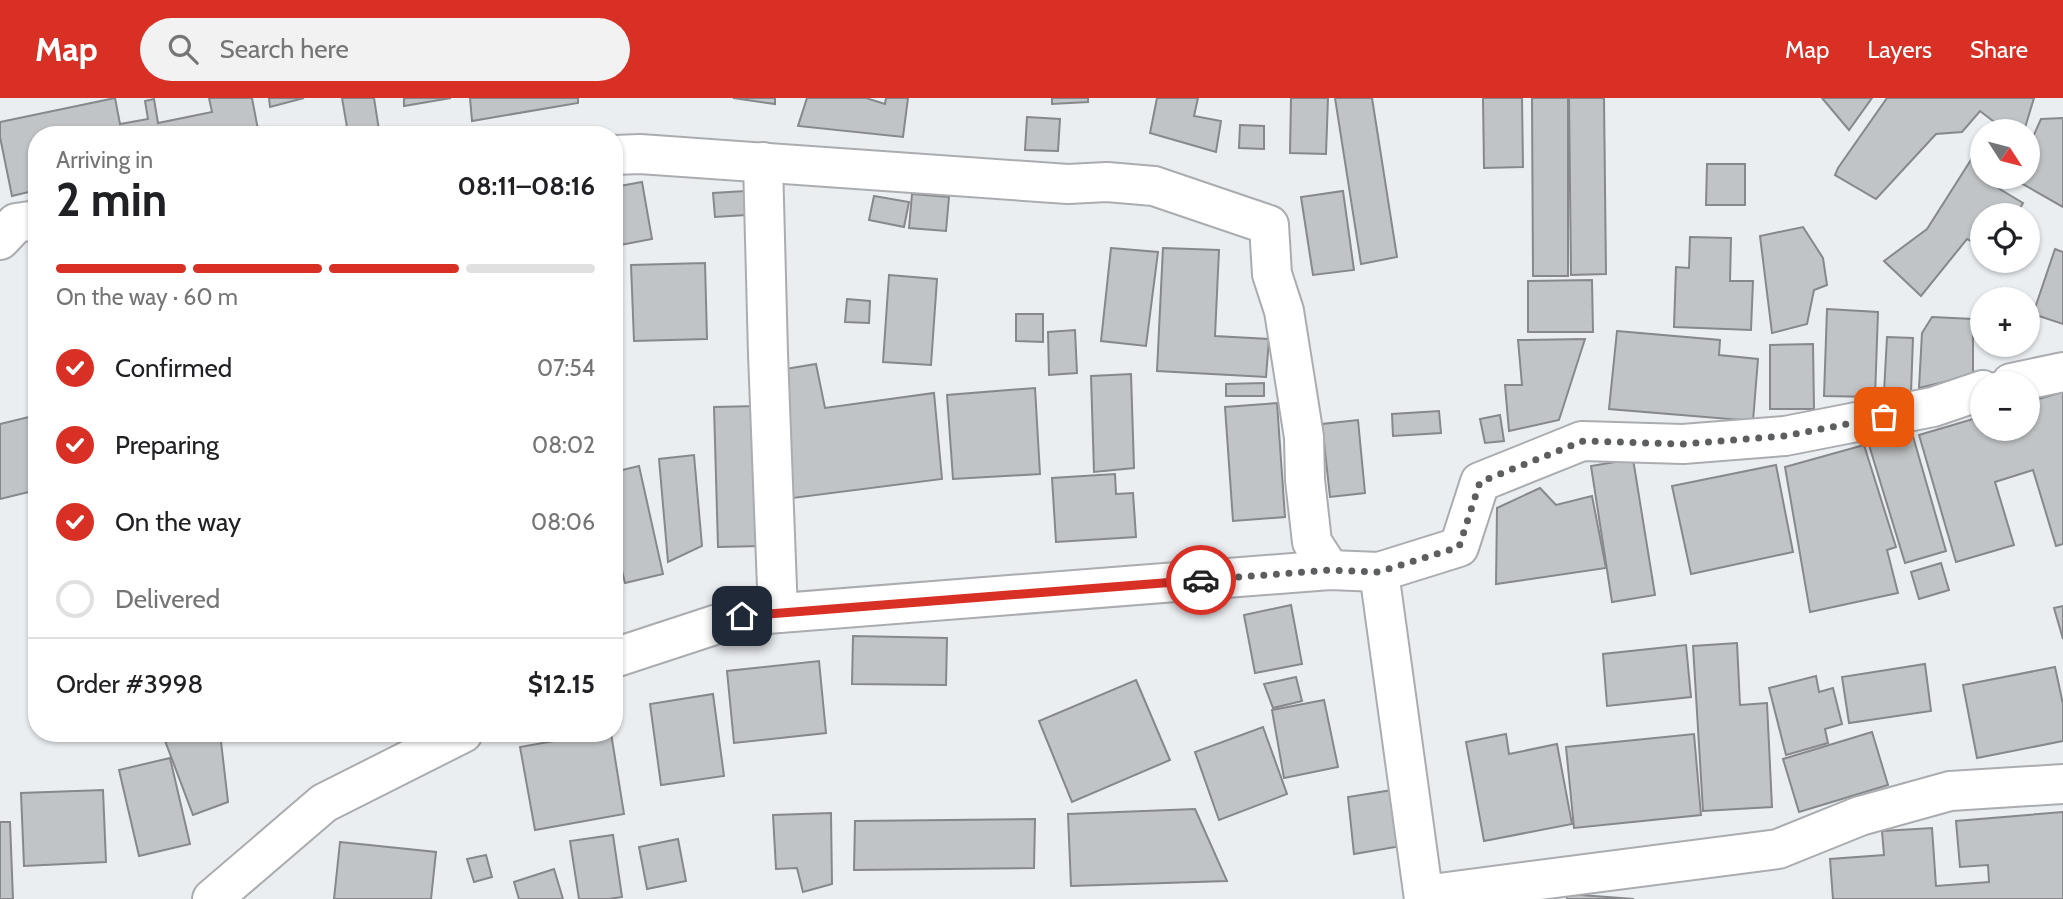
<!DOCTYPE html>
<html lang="en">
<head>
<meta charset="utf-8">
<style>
  :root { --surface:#fff; --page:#f2f2f2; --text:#202124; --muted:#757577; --line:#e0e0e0; --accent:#d93025 }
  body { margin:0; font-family:Cabin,sans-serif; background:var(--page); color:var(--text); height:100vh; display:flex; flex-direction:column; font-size:26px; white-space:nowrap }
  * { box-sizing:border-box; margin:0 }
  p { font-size:23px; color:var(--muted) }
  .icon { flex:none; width:38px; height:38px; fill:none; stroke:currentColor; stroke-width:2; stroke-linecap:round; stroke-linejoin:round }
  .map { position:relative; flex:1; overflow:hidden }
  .sheet { position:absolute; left:28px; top:28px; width:595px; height:616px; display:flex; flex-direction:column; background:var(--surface); border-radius:28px; box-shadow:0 2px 5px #0004 }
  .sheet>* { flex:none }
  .needle { width:46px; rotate:126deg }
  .fabs { position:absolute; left:1970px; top:21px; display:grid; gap:14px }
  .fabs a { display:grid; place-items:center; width:70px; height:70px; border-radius:50%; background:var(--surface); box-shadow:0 2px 5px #0004; font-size:35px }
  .pin { position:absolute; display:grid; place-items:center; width:60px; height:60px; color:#fff; margin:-30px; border-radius:14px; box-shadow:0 4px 10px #0006 }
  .courier { position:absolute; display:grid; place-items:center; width:70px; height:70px; margin:-35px; border:5px solid #d93025; border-radius:50%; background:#fff; color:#222; box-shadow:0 2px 9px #0007 }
  .overview em { font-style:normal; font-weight:700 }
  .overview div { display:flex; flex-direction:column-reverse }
  .overview { display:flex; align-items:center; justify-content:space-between; height:119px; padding:0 28px }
  h1 { font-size:46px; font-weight:700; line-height:52px }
  .bar { display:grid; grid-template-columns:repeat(4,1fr); gap:10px 7px; align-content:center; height:84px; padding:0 28px }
  .bar i { height:9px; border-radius:5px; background:var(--line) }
  .bar .active { background:var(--accent) }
  .bar p { grid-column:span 4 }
  .line { display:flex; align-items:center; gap:18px; padding:0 28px; border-top:2px solid var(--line) }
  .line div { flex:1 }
  ol { padding:0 28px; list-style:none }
  li { display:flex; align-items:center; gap:21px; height:77px }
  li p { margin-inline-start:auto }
  li .icon { padding:7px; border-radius:50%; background:var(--accent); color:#fff; stroke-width:4 }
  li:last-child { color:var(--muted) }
  li i { width:38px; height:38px; border:4px solid var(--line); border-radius:50% }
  header { display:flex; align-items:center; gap:42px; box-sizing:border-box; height:98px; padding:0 35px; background:var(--accent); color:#fff }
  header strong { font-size:33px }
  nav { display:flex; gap:38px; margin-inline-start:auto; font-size:24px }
  .search { width:490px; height:63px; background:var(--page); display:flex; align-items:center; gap:18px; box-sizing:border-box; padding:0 24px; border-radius:38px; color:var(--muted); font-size:26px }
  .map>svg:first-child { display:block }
  .building { fill:#c1c4c6; stroke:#86888b; stroke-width:2 }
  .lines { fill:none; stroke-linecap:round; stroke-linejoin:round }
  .street-casing { stroke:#aaacaf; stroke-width:42 }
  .street { stroke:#fff; stroke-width:38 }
  .done { stroke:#5c5e5f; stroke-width:7; stroke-dasharray:0 12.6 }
  .route { stroke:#d93025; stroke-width:9 }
</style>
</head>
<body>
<header>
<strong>Map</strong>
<div class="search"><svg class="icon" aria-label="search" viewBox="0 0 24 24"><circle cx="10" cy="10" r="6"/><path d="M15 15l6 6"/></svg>Search here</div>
<nav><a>Map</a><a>Layers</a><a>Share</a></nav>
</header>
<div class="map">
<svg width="2063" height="801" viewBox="0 0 2063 801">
  <rect width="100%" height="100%" fill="#ebeef1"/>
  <g class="building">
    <path d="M115,0L120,26L148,21L145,3L154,1L158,25L212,14L209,0H252L259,37H37V92L12,98L0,39V24Z"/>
    <path d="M269,0H304L270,9Z"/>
    <path d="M342,0H374L379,32L348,35Z"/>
    <path d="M404,0H451L404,8Z"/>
    <path d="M470,0H578V5L472,23Z"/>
    <path d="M733,0H775V6Z"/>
    <path d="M807,0H866L885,6L886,0H908L903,39L798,28Z"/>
    <path d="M1052,0H1088V4L1052,6Z"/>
    <path d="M1157,0H1198L1194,18L1221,23L1216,54L1150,35Z"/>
    <path d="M1291,0H1328L1326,56L1290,55Z"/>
    <path d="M1335,0H1372L1397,159L1361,166Z"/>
    <path d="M1483,0H1522L1523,69L1484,70Z"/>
    <path d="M1532,0H1568V178H1533Z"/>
    <path d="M1569,0H1604L1606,176L1571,177Z"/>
    <path d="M1822,0H1872L1849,32Z"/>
    <path d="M1887,0H2034L2024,33H2006L1980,13L1962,34L1936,36L1876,101L1835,77L1838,70Z"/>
    <path d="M1027,19L1060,21L1058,53L1025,52Z"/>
    <path d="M2063,20V109L2014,81L2015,79H2028V50L2041,21Z"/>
    <path d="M1240,27L1264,28V51L1239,50Z"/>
    <path d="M1981,46L1983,47V79H2005L1998,90L2023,105L2016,117H1983V150L1967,141L1921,198L1884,163L1927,131Z"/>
    <path d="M1707,66H1745V107H1706Z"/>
    <path d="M642,84L652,141L615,148L614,89Z"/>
    <path d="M745,93L746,117L715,119L713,95Z"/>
    <path d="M1343,93L1354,172L1313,177L1301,99Z"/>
    <path d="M912,96L949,99L946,133L909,130Z"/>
    <path d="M874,98L909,104L904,129L869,122Z"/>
    <path d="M1803,129L1823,160L1827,187L1814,192L1807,226L1772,235L1760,138Z"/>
    <path d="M1690,139L1731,140L1730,183H1753L1751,232L1674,229L1676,169L1689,170Z"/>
    <path d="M1111,150L1158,154L1146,248L1101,243Z"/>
    <path d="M1163,150L1219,152L1215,238L1269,241L1266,279L1157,273Z"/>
    <path d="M2055,151L2063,154V226L2033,216Z"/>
    <path d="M705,165L707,241L634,243L631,167Z"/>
    <path d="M889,177L937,181L931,267L883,264Z"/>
    <path d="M1592,182L1593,234H1528V183Z"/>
    <path d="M847,201L870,203L869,225L845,224Z"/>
    <path d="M1827,211L1878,214L1875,299L1824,298Z"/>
    <path d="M1016,216H1043V244L1016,243Z"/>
    <path d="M1932,219L1973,221V277L1919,290L1922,235Z"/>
    <path d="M1075,232L1077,275L1049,277L1048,234Z"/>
    <path d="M1617,233L1720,242L1719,257L1758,261L1753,323L1609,311Z"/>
    <path d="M1887,239L1913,240L1911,295L1884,294Z"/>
    <path d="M1585,241L1559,322L1509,333L1505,287H1522L1518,242Z"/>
    <path d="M1813,246L1814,311H1770V247Z"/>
    <path d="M816,266L825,310L934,295L942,381L793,400L779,272Z"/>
    <path d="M1131,276L1134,370L1094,374L1091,278Z"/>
    <path d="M1264,285V298H1226V286Z"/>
    <path d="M1035,290L1040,376L953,381L947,297Z"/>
    <path d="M614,294L622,295L620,340H614Z"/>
    <path d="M2063,294V446L2056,448L2033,372L1995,384L2014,447L1956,464L1919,337L1983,318V331H2028V304Z"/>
    <path d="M1277,305L1285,419L1233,423L1225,309Z"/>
    <path d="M758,308L761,448L718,449L714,309Z"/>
    <path d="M1439,313L1441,335L1393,338L1392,316Z"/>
    <path d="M37,317V392L0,401V326Z"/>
    <path d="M1500,317L1504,343L1485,345L1480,321Z"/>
    <path d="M1358,322L1365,395L1330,399L1322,326Z"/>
    <path d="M1912,335L1946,453L1905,465L1869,347Z"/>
    <path d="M1864,347L1896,449L1887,452L1898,495L1810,514L1785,369Z"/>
    <path d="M694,357L702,448L668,464L659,361Z"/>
    <path d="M1633,361L1655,497L1612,504L1591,368Z"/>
    <path d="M1776,367L1793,454L1691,476L1672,388Z"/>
    <path d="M639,368L663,476L625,485L614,440V374Z"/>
    <path d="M1115,376L1116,396L1133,395L1136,439L1056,444L1052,380Z"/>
    <path d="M1540,390L1556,407L1592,398L1606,470L1496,486L1497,410Z"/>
    <path d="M1941,465L1949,492L1919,501L1911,474Z"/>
    <path d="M1291,507L1302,566L1255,575L1244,517Z"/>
    <path d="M2063,508V541L2054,510Z"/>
    <path d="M853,538L947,540L946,587L852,586Z"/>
    <path d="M1737,545L1740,607L1767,605L1772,709L1703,713L1693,548Z"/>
    <path d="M1686,547L1691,599L1607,608L1603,556Z"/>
    <path d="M819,563L826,635L734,645L727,573Z"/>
    <path d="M1925,566L1931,613L1849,625L1842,579Z"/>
    <path d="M2055,569L2063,606V643L1977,660L1963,587Z"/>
    <path d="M1816,578L1819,594L1833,590L1842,626L1825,631L1828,645L1786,657L1769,590Z"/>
    <path d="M1296,579L1302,603L1273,610L1264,586Z"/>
    <path d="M1136,582L1170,662L1072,704L1039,623Z"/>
    <path d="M713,596L724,678L661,687L650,606Z"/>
    <path d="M1324,602L1338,669L1284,680L1272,612Z"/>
    <path d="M1263,629L1287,696L1219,722L1195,654Z"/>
    <path d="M1872,634L1888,687L1799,714L1783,661Z"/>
    <path d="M177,635H220L228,704L193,717L164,640Z"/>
    <path d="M599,635H611L624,716L535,732L520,649Z"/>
    <path d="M1506,636L1509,656L1557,646L1572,726L1484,743L1466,644Z"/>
    <path d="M1694,636L1701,717L1574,730L1566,649Z"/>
    <path d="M170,660L190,746L139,758L119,672Z"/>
    <path d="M1405,690L1413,746L1354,756L1348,699Z"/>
    <path d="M103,692L106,764L24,768L21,695Z"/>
    <path d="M1195,711L1227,783L1071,788L1068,716Z"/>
    <path d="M2063,714V801H1833L1830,761L1884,757L1882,733L1932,730L1936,788L1989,784L1988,767L1960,769L1956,723Z"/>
    <path d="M831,715L832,786L803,794L797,770L776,771L773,717Z"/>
    <path d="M1035,721L1034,770L854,772L855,723Z"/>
    <path d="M0,724H10L13,801H0Z"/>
    <path d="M613,737L622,799L609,801H579L570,743Z"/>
    <path d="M678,741L686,783L647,791L639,749Z"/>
    <path d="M340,744L436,754L431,801H334Z"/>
    <path d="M486,757L492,779L474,784L467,761Z"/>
    <path d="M554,771L563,801H519L514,784Z"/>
    <path d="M1567,796L1634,801H1567Z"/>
  </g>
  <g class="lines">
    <defs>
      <g id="street">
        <path d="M614,57L640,56L1068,86L1107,84L1154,88L1269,127L1272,176L1284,213L1304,339L1305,382L1312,444L1330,472"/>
        <path d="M763,64L768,256L778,515"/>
        <path d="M0,142L16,125L37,122"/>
        <path d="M2011,285L2063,274"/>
        <path d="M1379,474L1424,801"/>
        <path d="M614,560L742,518L1330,472L1379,474L1459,449L1480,384L1582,343L1683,346L1785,338L1933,309L1983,292"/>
        <path d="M1424,797L1778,751L1860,718L1950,693L2063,686"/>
        <path d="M212,801L324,705L463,635"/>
      </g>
    </defs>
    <use href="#street" class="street-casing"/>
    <use href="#street" class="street"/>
  </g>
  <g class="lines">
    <path class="done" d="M1201,482L1330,472L1379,474L1459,449L1480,384L1583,343L1683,346L1785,338L1884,319"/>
    <path class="route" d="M742,518L1201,482"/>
  </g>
</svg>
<div class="fabs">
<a><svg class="needle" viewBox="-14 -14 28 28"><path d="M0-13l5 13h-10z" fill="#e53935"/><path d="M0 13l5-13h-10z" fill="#757577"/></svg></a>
<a><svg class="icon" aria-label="locate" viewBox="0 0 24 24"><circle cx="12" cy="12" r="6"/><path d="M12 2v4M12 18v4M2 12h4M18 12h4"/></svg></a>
<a>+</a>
<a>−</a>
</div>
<div class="pin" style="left:1884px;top:319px;background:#ea580c"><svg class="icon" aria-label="bag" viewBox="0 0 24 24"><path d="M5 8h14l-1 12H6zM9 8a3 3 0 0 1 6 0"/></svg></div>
<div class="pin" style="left:742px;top:518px;background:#1f2937"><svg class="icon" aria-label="home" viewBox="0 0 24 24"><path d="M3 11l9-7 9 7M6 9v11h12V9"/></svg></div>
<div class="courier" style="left:1201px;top:482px"><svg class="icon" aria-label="car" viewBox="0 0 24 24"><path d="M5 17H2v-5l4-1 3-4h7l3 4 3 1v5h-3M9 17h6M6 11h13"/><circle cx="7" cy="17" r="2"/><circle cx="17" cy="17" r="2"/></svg></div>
<section class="sheet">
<div class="overview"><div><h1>2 min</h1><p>Arriving in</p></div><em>08:11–08:16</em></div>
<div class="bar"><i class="active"></i><i class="active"></i><i class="active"></i><i></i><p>On the way · 60 m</p></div>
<ol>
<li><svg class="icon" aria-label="check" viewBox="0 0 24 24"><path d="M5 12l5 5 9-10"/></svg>Confirmed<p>07:54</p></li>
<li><svg class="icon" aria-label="check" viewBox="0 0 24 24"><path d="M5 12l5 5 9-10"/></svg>Preparing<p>08:02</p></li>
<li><svg class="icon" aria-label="check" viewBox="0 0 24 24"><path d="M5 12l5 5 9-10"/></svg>On the way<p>08:06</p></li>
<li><i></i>Delivered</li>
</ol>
<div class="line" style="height:91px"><div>Order #3998</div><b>$12.15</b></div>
</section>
</div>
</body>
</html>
